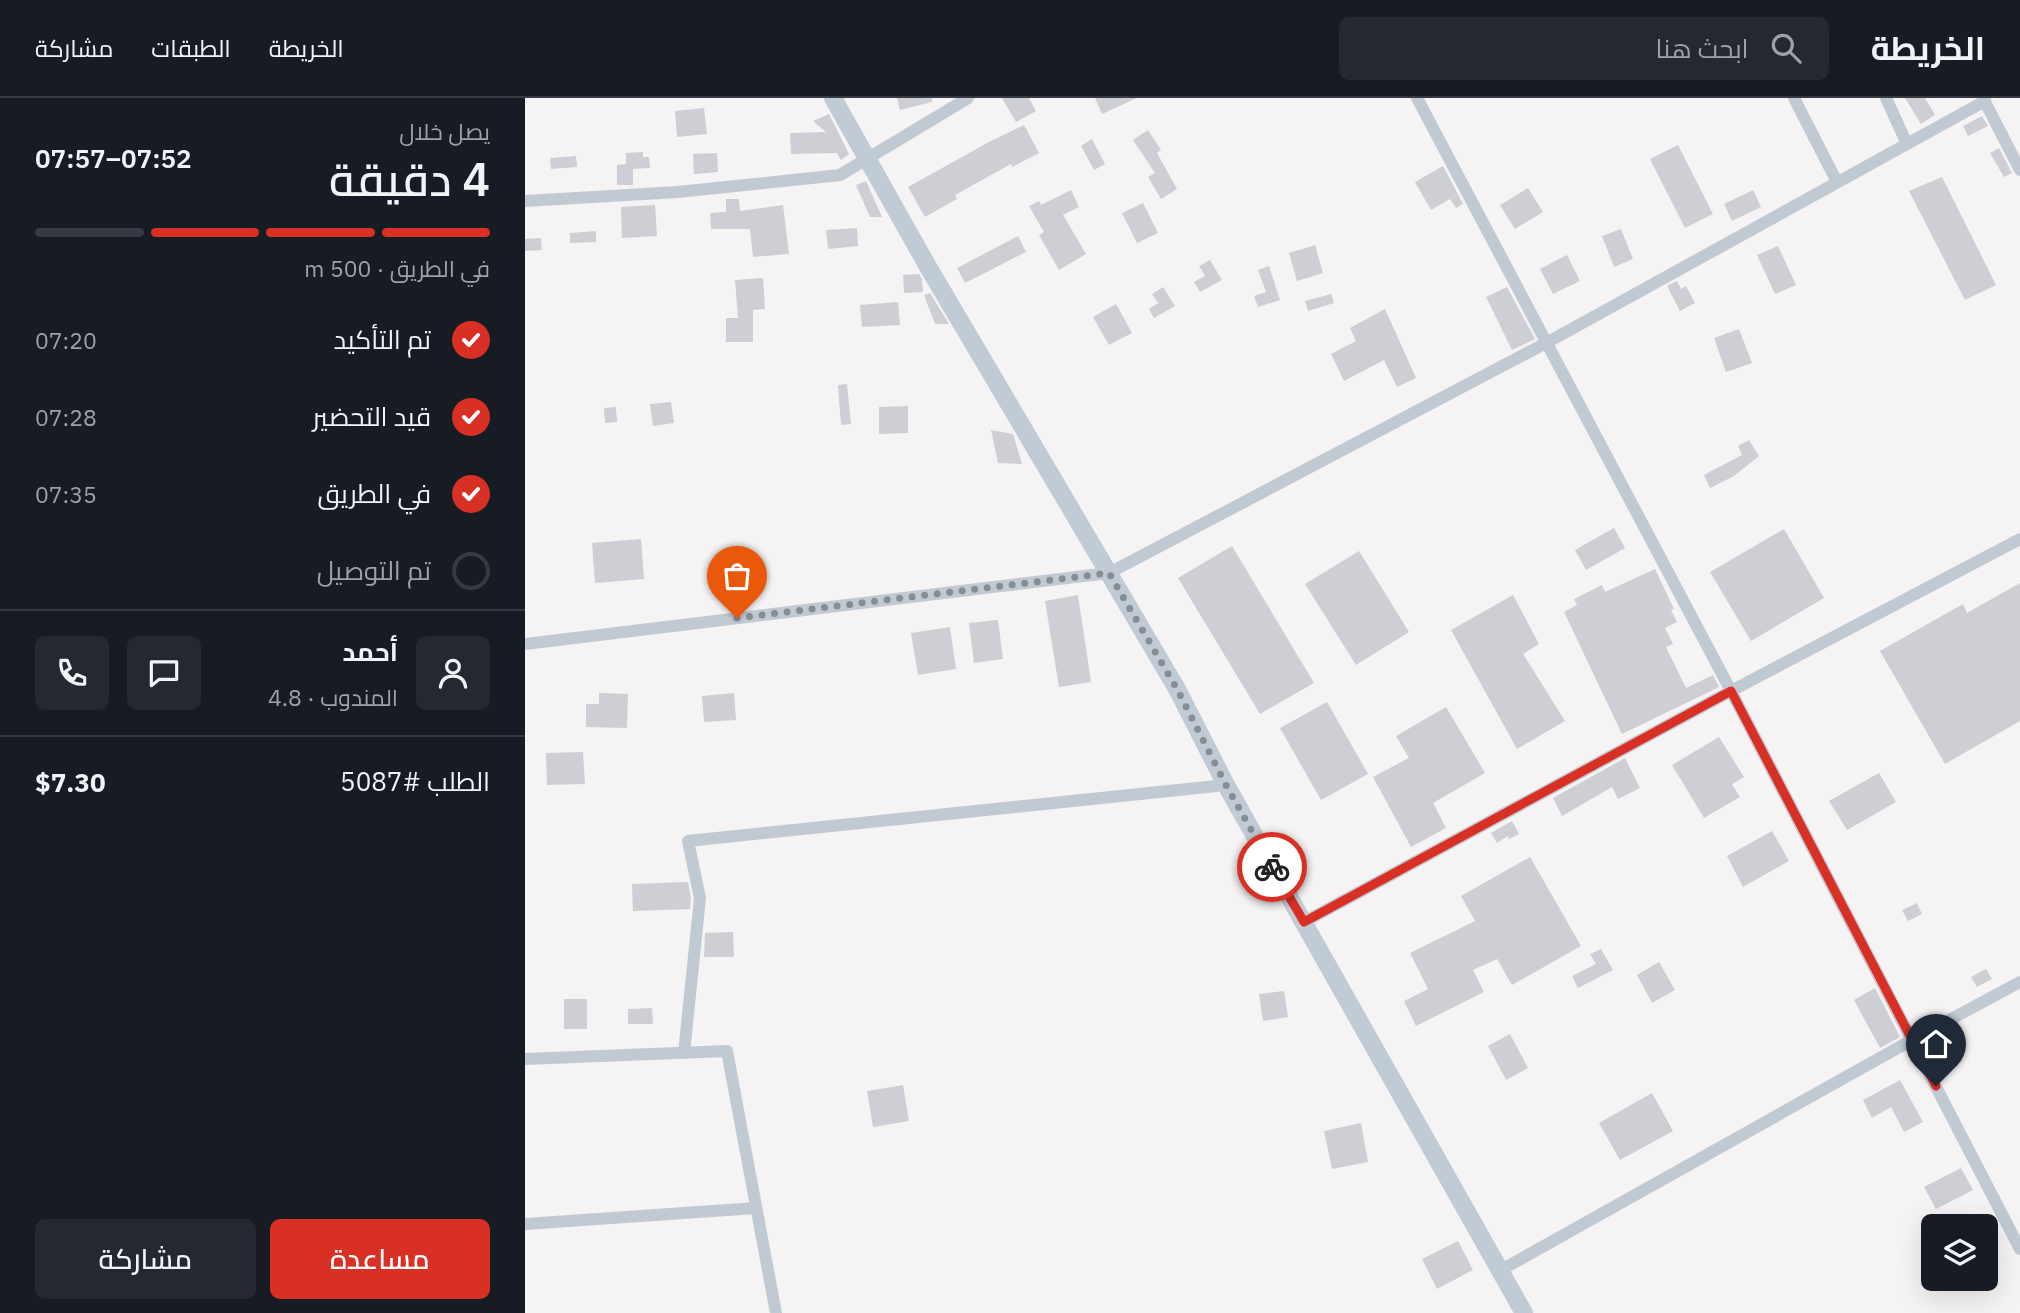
<!DOCTYPE html>
<html lang="ar">
<head>
<meta charset="utf-8">
<style>
  :root { --surface:#171b24; --page:#242831; --text:#f1f3f6; --muted:#9ea1a6; --line:#363941; --accent:#d93025 }
  body { margin:0; font-family:"IBM Plex Sans",Cairo,sans-serif; background:var(--page); color:var(--text); direction:rtl; height:100vh; display:flex; flex-direction:column; font-size:26px; white-space:nowrap }
  * { box-sizing:border-box; margin:0 }
  p { font-size:23px; color:var(--muted) }
  .icon { flex:none; width:38px; height:38px; fill:none; stroke:currentColor; stroke-width:2; stroke-linecap:round; stroke-linejoin:round }
  .map { position:relative; flex:1; overflow:hidden; direction:ltr }
  .drawer { display:flex; flex-direction:column; background:var(--surface); width:525px }
  .drawer>* { flex:none }
  .fabs { position:absolute; left:1396px; top:1116px; display:grid; gap:14px }
  .fabs a { display:grid; place-items:center; width:77px; height:77px; border-radius:10px; background:var(--surface); box-shadow:0 7px 28px #0002; font-size:35px }
  .pin { position:absolute; display:grid; place-items:center; width:60px; height:60px; color:#fff; margin:-72px -30px; border-radius:50% 50% 50% 0; rotate:-45deg; box-shadow:0 0 7px #0007 }
  .pin .icon { rotate:45deg }
  .courier { position:absolute; display:grid; place-items:center; width:70px; height:70px; margin:-35px; border:5px solid #d93025; border-radius:50%; background:#fff; color:#222; box-shadow:0 2px 9px #0007 }
  .summary em { font-style:normal; font-weight:600 }
  .summary div { display:flex; flex-direction:column-reverse }
  .summary { display:flex; align-items:center; justify-content:space-between; height:119px; padding:0 35px }
  h1 { font-size:46px; font-weight:600; line-height:52px }
  .bar { display:grid; grid-template-columns:repeat(4,1fr); gap:10px 7px; align-content:center; height:84px; padding:0 35px }
  .bar i { height:9px; border-radius:5px; background:var(--line) }
  .bar .on { background:var(--accent) }
  .bar p { grid-column:span 4 }
  .line { display:flex; align-items:center; gap:18px; padding:0 35px; border-top:2px solid var(--line) }
  .line div { flex:1 }
  .round { display:grid; place-items:center; flex:none; width:74px; height:74px; border-radius:10px; background:var(--page) }
  ol { padding:0 35px; list-style:none }
  li { display:flex; align-items:center; gap:21px; height:77px }
  li p { margin-inline-start:auto }
  li .icon { padding:7px; border-radius:50%; background:var(--accent); color:#fff; stroke-width:4 }
  li:last-child { color:var(--muted) }
  li i { width:38px; height:38px; border:4px solid var(--line); border-radius:50% }
  .primary-button { display:flex; gap:14px; margin-top:auto; padding:14px 35px }
  .primary-button a { flex:1; height:80px; border-radius:10px; background:var(--accent); color:#fff; font-size:28px; font-weight:600; line-height:80px; text-align:center }
  .primary-button a+a { background:var(--page); color:var(--text) }
  header { display:flex; align-items:center; gap:42px; box-sizing:border-box; height:98px; padding:0 35px; background:var(--surface); border-bottom:2px solid var(--line) }
  header strong { font-size:33px }
  nav { display:flex; gap:38px; margin-inline-start:auto; font-size:24px }
  .search { width:490px; height:63px; background:var(--page); display:flex; align-items:center; gap:18px; box-sizing:border-box; padding:0 24px; border-radius:10px; color:var(--muted); font-size:26px }
  main { display:flex; flex:1; min-height:0 }
  .map>svg:first-child { display:block }
  .building { fill:#cdcfd5 }
  .lines { fill:none; stroke-linecap:round; stroke-linejoin:round }
  .street { stroke:#c1cad2; stroke-width:12 }
  .secondary { stroke:#c1cbd6; stroke-width:18 }
  .done { stroke:#868d94; stroke-width:7; stroke-dasharray:0 12.6 }
  .route { stroke:#d93025; stroke-width:9 }
</style>
</head>
<body>
<header>
<strong>الخريطة</strong>
<div class="search"><svg class="icon" aria-label="search" viewBox="0 0 24 24"><circle cx="10" cy="10" r="6"/><path d="M15 15l6 6"/></svg>ابحث هنا</div>
<nav><a>الخريطة</a><a>الطبقات</a><a>مشاركة</a></nav>
</header>
<main>
<div class="map">
<svg width="1495" height="1215" viewBox="0 0 1495 1215">
  <rect width="100%" height="100%" fill="#f5f3f3"/>
  <g class="building">
    <path d="M372,0H407V4L375,12Z"/>
    <path d="M477,0H504L511,13L491,24Z"/>
    <path d="M570,0H612L577,16Z"/>
    <path d="M1380,0H1400L1410,17L1396,26Z"/>
    <path d="M179,10L182,36L152,39L150,13Z"/>
    <path d="M304,16L324,56L316,62L312,55L266,56L265,35L301,34L288,23Z"/>
    <path d="M1457,18L1463,28L1443,38L1438,28Z"/>
    <path d="M499,27L514,55L487,69L486,66L430,97L432,101L400,119L383,89L464,44Z"/>
    <path d="M623,32L636,52L632,55L652,91L636,101L623,79L630,75L608,42Z"/>
    <path d="M567,41L580,66L569,72L556,48Z"/>
    <path d="M1153,47L1188,116L1160,130L1125,61Z"/>
    <path d="M1474,50L1487,75L1479,79L1465,55Z"/>
    <path d="M118,54V59H124L125,70L108,71V87H92V67L101,66V55Z"/>
    <path d="M192,55L193,74L169,76L168,56Z"/>
    <path d="M51,58L52,69L26,71L25,60Z"/>
    <path d="M918,68L938,106L931,110L925,101L906,112L890,84Z"/>
    <path d="M1417,79L1471,187L1440,202L1384,93Z"/>
    <path d="M341,83L357,119H345L331,87Z"/>
    <path d="M1003,90L1018,114L990,131L975,107Z"/>
    <path d="M546,92L554,109L538,117L561,156L534,172L514,137L519,134L504,108L514,103L516,107Z"/>
    <path d="M1228,92L1236,109L1207,123L1199,106Z"/>
    <path d="M201,101H214L215,113L258,107L264,156L228,159L225,131H186L185,115L201,114Z"/>
    <path d="M618,105L633,135L612,145L597,115Z"/>
    <path d="M130,107L132,138L97,140L96,109Z"/>
    <path d="M332,130L333,148L303,151L301,132Z"/>
    <path d="M1096,131L1108,161L1089,169L1077,138Z"/>
    <path d="M71,133V144L45,145V135Z"/>
    <path d="M493,138L501,154L440,185L432,170Z"/>
    <path d="M16,140L17,152L0,153V141Z"/>
    <path d="M790,147L798,175L772,183L764,155Z"/>
    <path d="M1253,148L1271,187L1250,196L1232,157Z"/>
    <path d="M1042,157L1055,183L1028,196L1015,171Z"/>
    <path d="M685,162L697,182L675,194L669,184L680,178L674,168Z"/>
    <path d="M744,168L755,202L733,209L729,198L741,194L733,172Z"/>
    <path d="M394,176L397,181L398,194L379,195L378,177Z"/>
    <path d="M238,180L240,211L228,212V244H201V220H213L210,182Z"/>
    <path d="M1152,183L1156,191L1161,188L1170,205L1155,213L1142,188Z"/>
    <path d="M638,189L650,208L629,220L624,211L633,205L627,196Z"/>
    <path d="M982,189L1010,241L987,252L961,199Z"/>
    <path d="M405,195L424,226H410L399,197Z"/>
    <path d="M806,196L809,205L783,213L780,203Z"/>
    <path d="M373,204L375,227L337,229L335,207Z"/>
    <path d="M591,206L607,235L584,247L568,219Z"/>
    <path d="M860,211L891,280L872,289L859,262L819,283L806,256L831,243L825,230Z"/>
    <path d="M1214,231L1227,265L1201,274L1189,240Z"/>
    <path d="M322,286L326,326L316,327L313,287Z"/>
    <path d="M146,304L149,325L128,328L125,306Z"/>
    <path d="M383,308V335L354,336V309Z"/>
    <path d="M91,309L92,324L80,325L79,310Z"/>
    <path d="M466,332L488,336L497,366L473,365Z"/>
    <path d="M1224,342L1234,358L1209,378L1185,390L1179,377L1217,357L1213,348Z"/>
    <path d="M1089,430L1100,450L1061,472L1050,452Z"/>
    <path d="M1259,431L1299,500L1226,543L1185,474Z"/>
    <path d="M116,441L119,481L70,485L67,445Z"/>
    <path d="M707,448L789,585L735,616L653,480Z"/>
    <path d="M834,453L884,534L831,567L780,486Z"/>
    <path d="M1130,471L1149,511L1146,512L1152,524L1140,530L1148,546L1141,549L1161,590L1188,577L1194,589L1097,636L1039,514L1052,507L1049,501L1077,487L1080,494Z"/>
    <path d="M1495,485V623L1420,666L1355,553L1438,506L1442,515Z"/>
    <path d="M553,497L566,584L534,589L520,503Z"/>
    <path d="M988,497L1014,546L998,556L1040,623L992,651L926,532Z"/>
    <path d="M473,522L478,561L449,565L444,525Z"/>
    <path d="M425,529L431,571L393,577L386,535Z"/>
    <path d="M74,595L103,596L102,630L61,629V606H74Z"/>
    <path d="M209,595L211,622L179,624L177,598Z"/>
    <path d="M802,604L843,676L796,702L755,630Z"/>
    <path d="M921,609L960,675L908,705L921,730L886,749L848,679L884,660L871,638Z"/>
    <path d="M1194,639L1219,679L1207,686L1215,699L1179,720L1147,667Z"/>
    <path d="M58,654L60,686L22,687L21,655Z"/>
    <path d="M1100,660L1115,690L1093,701L1087,689L1037,718L1028,700Z"/>
    <path d="M1354,675L1371,704L1322,732L1304,703Z"/>
    <path d="M987,723L994,736L984,741L983,738L972,745L966,735Z"/>
    <path d="M1247,733L1264,763L1218,789L1202,758Z"/>
    <path d="M1005,759L1056,848L987,887L972,861L948,872L959,894L891,928L879,903L903,891L885,855L950,823L936,798Z"/>
    <path d="M163,784L166,800L165,811L108,813L107,786Z"/>
    <path d="M1392,805L1397,816L1383,823L1377,812Z"/>
    <path d="M208,834L209,859H179L180,835Z"/>
    <path d="M1076,851L1088,872L1053,890L1047,878L1071,866L1065,856Z"/>
    <path d="M1134,864L1150,892L1127,905L1112,877Z"/>
    <path d="M1461,871L1467,881L1452,889L1446,879Z"/>
    <path d="M1350,890L1375,939L1355,950L1329,902Z"/>
    <path d="M759,893L763,919L738,923L734,896Z"/>
    <rect x="39" y="901" width="23" height="30"/>
    <path d="M127,910L128,926H103V911Z"/>
    <path d="M985,936L1003,970L981,982L963,948Z"/>
    <path d="M1375,982L1398,1024L1379,1034L1366,1009L1347,1020L1338,1002Z"/>
    <path d="M378,987L384,1023L348,1029L342,993Z"/>
    <path d="M1127,995L1148,1033L1095,1062L1074,1025Z"/>
    <path d="M836,1025L843,1064L807,1071L799,1033Z"/>
    <path d="M1436,1070L1448,1092L1411,1111L1399,1089Z"/>
    <path d="M933,1143L948,1172L912,1191L897,1161Z"/>
  </g>
  <g class="lines">
    <g class="street">
      <path d="M892,0L1206,593L1495,1151"/>
      <path d="M1269,0L1312,84"/>
      <path d="M1361,0L1382,46"/>
      <path d="M1458,0L1495,72"/>
      <path d="M0,103L153,94L315,77L443,0"/>
      <path d="M0,546L584,475L1023,244L1460,3"/>
      <path d="M779,824L1206,593L1495,441"/>
      <path d="M159,955L175,800L163,743L701,687"/>
      <path d="M0,961L202,953L251,1215"/>
      <path d="M0,1126L231,1110"/>
      <path d="M976,1172L1387,942L1495,884"/>
    </g>
    <path class="secondary" d="M308,0L402,167L652,591L701,687L999,1215"/>
  </g>
  <g class="lines">
    <path class="done" d="M212,520L584,475L652,591L701,687L747,769"/>
    <path class="route" d="M747,769L779,824L1206,593L1411,988"/>
  </g>
</svg>
<div class="fabs">
<a><svg class="icon" aria-label="layers" viewBox="0 0 24 24"><path d="M12 4l9 5-9 5-9-5zM3 14l9 5 9-5"/></svg></a>
</div>
<div class="pin" style="left:212px;top:520px;background:#ea580c"><svg class="icon" aria-label="bag" viewBox="0 0 24 24"><path d="M5 8h14l-1 12H6zM9 8a3 3 0 0 1 6 0"/></svg></div>
<div class="pin" style="left:1411px;top:988px;background:#1f2937"><svg class="icon" aria-label="home" viewBox="0 0 24 24"><path d="M3 11l9-7 9 7M6 9v11h12V9"/></svg></div>
<div class="courier" style="left:747px;top:769px"><svg class="icon" aria-label="bike" viewBox="0 0 24 24"><circle cx="6" cy="16" r="4"/><circle cx="18" cy="16" r="4"/><path d="M6 16l4-8h5l3 8M10 8l3 8H6M13 5h3"/></svg></div>
</div>
<section class="drawer">
<div class="summary"><div><h1>4 دقيقة</h1><p>يصل خلال</p></div><em>07:52–07:57</em></div>
<div class="bar"><i class="on"></i><i class="on"></i><i class="on"></i><i></i><p>في الطريق · 500 m</p></div>
<ol>
<li><svg class="icon" aria-label="check" viewBox="0 0 24 24"><path d="M5 12l5 5 9-10"/></svg>تم التأكيد<p>07:20</p></li>
<li><svg class="icon" aria-label="check" viewBox="0 0 24 24"><path d="M5 12l5 5 9-10"/></svg>قيد التحضير<p>07:28</p></li>
<li><svg class="icon" aria-label="check" viewBox="0 0 24 24"><path d="M5 12l5 5 9-10"/></svg>في الطريق<p>07:35</p></li>
<li><i></i>تم التوصيل</li>
</ol>
<div class="line" style="height:126px"><a class="round"><svg class="icon" aria-label="person" viewBox="0 0 24 24"><circle cx="12" cy="8" r="4"/><path d="M4 21q1-7 8-7t8 7"/></svg></a><div><b>أحمد</b><p>المندوب · 4.8</p></div><a class="round"><svg class="icon" aria-label="chat" viewBox="0 0 24 24"><path d="M4 5h16v11H9l-5 4z"/></svg></a><a class="round"><svg class="icon" aria-label="phone" viewBox="0 0 24 24"><path d="M5 4h4l2 5-3 2q2 4 5 5l2-3 5 2v4C11 20 4 13 5 4z"/></svg></a></div>
<div class="line" style="height:91px"><div>الطلب #5087</div><b>$7.30</b></div>
<div class="primary-button"><a>مساعدة</a><a>مشاركة</a></div>
</section>
</main>
</body>
</html>
